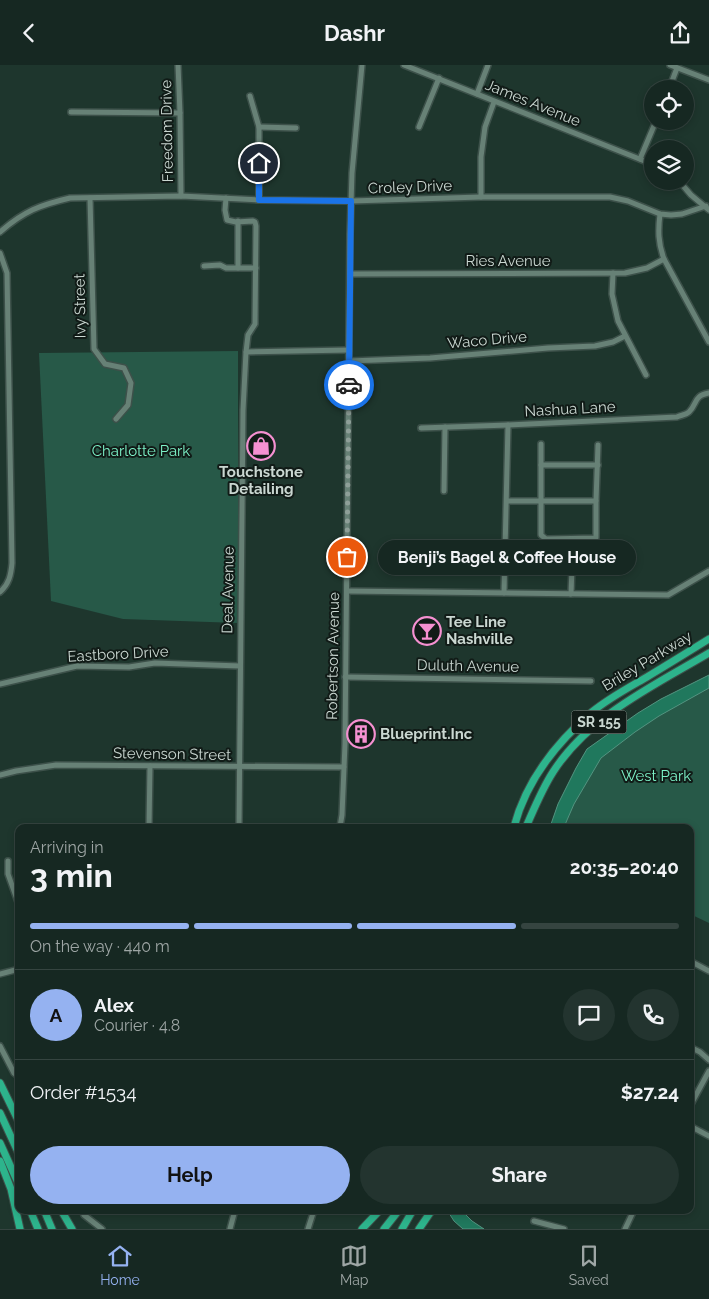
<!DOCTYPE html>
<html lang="en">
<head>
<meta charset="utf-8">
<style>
  :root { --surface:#162822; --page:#23342f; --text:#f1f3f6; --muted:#9ea6a5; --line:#354440; --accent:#95b2f1 }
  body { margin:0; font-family:Raleway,sans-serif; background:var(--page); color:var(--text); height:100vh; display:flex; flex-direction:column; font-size:19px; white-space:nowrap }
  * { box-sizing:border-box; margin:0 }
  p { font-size:16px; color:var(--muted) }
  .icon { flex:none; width:28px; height:28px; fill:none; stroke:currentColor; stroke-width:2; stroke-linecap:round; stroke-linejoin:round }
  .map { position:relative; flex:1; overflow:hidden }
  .panel { position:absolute; left:15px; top:759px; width:679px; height:390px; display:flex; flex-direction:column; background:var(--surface); border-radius:10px; box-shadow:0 2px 8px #0003,0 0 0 1px var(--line) }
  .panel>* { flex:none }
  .fabs { position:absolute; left:644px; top:15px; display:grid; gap:10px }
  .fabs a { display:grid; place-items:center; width:50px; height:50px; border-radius:50%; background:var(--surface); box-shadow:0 2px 8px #0003,0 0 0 1px var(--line); font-size:25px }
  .pin { position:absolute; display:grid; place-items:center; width:42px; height:42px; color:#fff; margin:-21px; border:2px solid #fff; border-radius:50%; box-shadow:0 1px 5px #0007 }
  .courier { position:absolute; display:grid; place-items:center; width:50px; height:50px; margin:-25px; border:4px solid #1a73e8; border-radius:50%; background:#fff; color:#222; box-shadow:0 1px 6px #0007 }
  .bubble { position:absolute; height:35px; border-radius:18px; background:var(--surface); box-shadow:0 2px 8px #0003,0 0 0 1px var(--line); font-size:16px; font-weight:700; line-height:35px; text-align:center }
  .overview em { font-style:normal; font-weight:700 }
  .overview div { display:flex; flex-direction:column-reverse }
  .overview { display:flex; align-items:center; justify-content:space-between; height:85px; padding:0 15px }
  h1 { font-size:32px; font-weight:700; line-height:38px }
  .bar { display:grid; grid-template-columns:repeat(4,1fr); gap:8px 5px; align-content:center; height:60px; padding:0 15px }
  .bar i { height:6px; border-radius:4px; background:var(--line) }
  .bar .on { background:var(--accent) }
  .bar p { grid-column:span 4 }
  .line { display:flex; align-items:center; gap:12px; padding:0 15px; border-top:1px solid var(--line) }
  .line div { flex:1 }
  .round { display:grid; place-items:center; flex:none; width:52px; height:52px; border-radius:26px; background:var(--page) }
  .cta { display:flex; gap:10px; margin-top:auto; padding:10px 15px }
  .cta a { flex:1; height:58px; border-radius:30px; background:var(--accent); color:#111; font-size:20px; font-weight:700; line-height:58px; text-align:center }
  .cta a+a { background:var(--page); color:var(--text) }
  header { display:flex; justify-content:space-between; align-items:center; height:65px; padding:0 15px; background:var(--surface); font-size:22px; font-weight:700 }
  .dock { display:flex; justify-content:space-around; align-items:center; height:70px; border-top:1px solid var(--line); background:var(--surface); font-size:14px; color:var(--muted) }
  .dock a { display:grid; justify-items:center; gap:2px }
  .dock .on { color:var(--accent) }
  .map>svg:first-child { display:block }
  .green { fill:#275948 }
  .water { fill:#20785d; stroke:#539480 }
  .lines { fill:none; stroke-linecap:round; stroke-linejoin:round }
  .minor-casing { stroke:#3d514a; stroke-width:8 }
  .highway-casing { stroke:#3d514a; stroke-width:9 }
  .minor { stroke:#678176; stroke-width:5 }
  .highway { stroke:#2db48c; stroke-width:7 }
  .done { stroke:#8e9f98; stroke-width:5; stroke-dasharray:0 9 }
  .route { stroke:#1a73e8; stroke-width:6 }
  .labels { text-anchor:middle; stroke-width:4; stroke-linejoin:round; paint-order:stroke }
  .shield { fill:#111b17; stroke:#929f99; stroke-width:1 }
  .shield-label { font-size:14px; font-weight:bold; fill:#cad7d1 }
  .street-label { font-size:15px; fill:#cad7d1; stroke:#111b17 }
  .park-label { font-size:15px; fill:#7df2c8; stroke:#111b17 }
  .poi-label { font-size:15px; font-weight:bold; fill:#cad7d1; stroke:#111b17; text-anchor:start }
</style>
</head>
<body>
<header><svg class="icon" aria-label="back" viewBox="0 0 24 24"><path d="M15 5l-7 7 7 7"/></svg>Dashr<svg class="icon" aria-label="share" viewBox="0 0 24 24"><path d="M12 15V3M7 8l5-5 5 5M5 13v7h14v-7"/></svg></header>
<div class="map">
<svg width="709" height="1164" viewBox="0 0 709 1164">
  <rect width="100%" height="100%" fill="#1e362d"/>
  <g class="green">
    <path d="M238,286V558L123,554L51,536L39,288Z"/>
    <path d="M709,621V858L690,849V762H560L601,688L651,650Z"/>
  </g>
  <g class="water">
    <path d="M709,610V623L659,651L635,667L601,693L574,739L564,762H550L558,739L576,703L587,684L638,648L661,634Z"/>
    <path d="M447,1145H461L472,1156L484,1164H463L454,1156Z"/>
  </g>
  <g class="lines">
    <defs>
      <g id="minor">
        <path d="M178,0L180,48L181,131"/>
        <path d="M404,0L652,99"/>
        <path d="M670,0L709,15"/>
        <path d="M669,24L677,3"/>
        <path d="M477,29L488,0"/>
        <path d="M250,31L259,62V135"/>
        <path d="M71,47L180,48"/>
        <path d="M259,62L296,63"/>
        <path d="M419,62L439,13"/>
        <path d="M640,94L656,56"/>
        <path d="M679,116L691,130L709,145"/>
        <path d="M481,132V92L485,62L494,37"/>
        <path d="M90,133L94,284L105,299L124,303L131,318L128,340L116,354"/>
        <path d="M226,133L225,145L227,155L236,157L253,156L255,157L256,161L255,259L248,270L246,287L243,345L239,762"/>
        <path d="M660,149C658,165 658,178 664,194L709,277"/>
        <path d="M0,167C24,146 40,140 70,133L181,131L259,135L351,136L481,132H610L628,136L660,149L671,150L682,149L706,141"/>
        <path d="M0,188L7,208L12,498C11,510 9,519 0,527"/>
        <path d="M204,201L220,200L226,203H256"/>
        <path d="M238,203V156"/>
        <path d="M613,208L612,229L618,256L646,310"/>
        <path d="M350,209L625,208L647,203L664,194"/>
        <path d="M246,287L349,285"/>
        <path d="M349,296L430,293L548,283L595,281L613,277L625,271"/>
        <path d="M421,363L508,360L677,352C681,350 686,350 689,347C698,338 693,331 709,328"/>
        <path d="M541,400H598"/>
        <path d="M444,426L445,362"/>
        <path d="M507,436H596V473L546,474L541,470V379"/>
        <path d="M596,436L598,380"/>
        <path d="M347,526L668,530L709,506"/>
        <path d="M504,528L508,360"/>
        <path d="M571,529L573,474"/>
        <path d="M345,612L591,616"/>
        <path d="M0,619L77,601L129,602L155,598L240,601"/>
        <path d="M0,710L16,706L56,700L344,702"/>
        <path d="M149,762L150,701"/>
        <path d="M340,762L342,750L345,679L350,169L352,108L362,0"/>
        <path d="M8,796V809L19,840"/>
        <path d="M690,896L709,906"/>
        <path d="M0,909L19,904"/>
        <path d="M0,981L14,1008L19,1012"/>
        <path d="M690,982L700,987L709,995"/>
        <path d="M690,1041L709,1006"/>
        <path d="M690,1061L709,1071"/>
        <path d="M82,1145L84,1150L102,1164"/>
        <path d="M534,1156L564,1164"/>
        <path d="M230,1164L235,1145"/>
        <path d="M308,1164L314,1145"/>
        <path d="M625,1164L634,1145"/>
      </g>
      <g id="highway">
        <path d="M514,762C526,716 556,678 592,647C609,633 628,623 647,612C667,600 688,587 709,574"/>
        <path d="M526,762C534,744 542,724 553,707C589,651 653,621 709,588"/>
        <path d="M0,1018L19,1057"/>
        <path d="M0,1048L19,1089"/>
        <path d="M0,1078L19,1120"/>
        <path d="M0,1096L11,1124L20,1164"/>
        <path d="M30,1145L38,1164"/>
        <path d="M44,1145L52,1164"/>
        <path d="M61,1145L72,1164"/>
        <path d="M362,1164L380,1145"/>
        <path d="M384,1164L399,1145"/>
        <path d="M402,1164L413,1145"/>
        <path d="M419,1164L432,1145"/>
      </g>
    </defs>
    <use href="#minor" class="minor-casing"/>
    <use href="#highway" class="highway-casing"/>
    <use href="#minor" class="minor"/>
    <use href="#highway" class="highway"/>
  </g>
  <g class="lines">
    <path class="done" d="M347,492L349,320"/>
    <path class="route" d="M259,98V135L351,136L349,320"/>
  </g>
  <defs>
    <symbol id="shop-ring" viewBox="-11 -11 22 22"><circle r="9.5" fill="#111b17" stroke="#f590d1" stroke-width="1.5"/><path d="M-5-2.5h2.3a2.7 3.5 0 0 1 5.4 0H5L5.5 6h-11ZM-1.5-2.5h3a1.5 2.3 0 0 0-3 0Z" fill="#f590d1"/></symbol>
    <symbol id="bar-ring" viewBox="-11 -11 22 22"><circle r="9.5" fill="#111b17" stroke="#f590d1" stroke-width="1.5"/><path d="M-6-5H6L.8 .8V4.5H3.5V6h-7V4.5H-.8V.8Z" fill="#f590d1"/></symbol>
    <symbol id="building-ring" viewBox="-11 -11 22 22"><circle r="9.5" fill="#111b17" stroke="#f590d1" stroke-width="1.5"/><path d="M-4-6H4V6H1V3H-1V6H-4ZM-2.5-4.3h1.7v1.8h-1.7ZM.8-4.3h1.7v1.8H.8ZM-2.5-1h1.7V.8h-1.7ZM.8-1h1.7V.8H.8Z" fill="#f590d1"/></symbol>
  </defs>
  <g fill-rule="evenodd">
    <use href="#shop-ring" x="245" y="365" width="32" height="32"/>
    <use href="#bar-ring" x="411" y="550" width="32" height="32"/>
    <use href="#building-ring" x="345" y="653" width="32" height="32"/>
  </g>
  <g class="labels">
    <rect class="shield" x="571.5" y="645.5" width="55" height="23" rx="4"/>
    <g class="shield-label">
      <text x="599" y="662">SR 155</text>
    </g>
    <g class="street-label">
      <text transform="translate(533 38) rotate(22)" y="5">James Avenue</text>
      <text transform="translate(167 66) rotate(-91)" y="5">Freedom Drive</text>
      <text transform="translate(410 122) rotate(-2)" y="5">Croley Drive</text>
      <text x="508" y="201">Ries Avenue</text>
      <text transform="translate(80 241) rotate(-91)" y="5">Ivy Street</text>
      <text transform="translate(487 275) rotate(-5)" y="5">Waco Drive</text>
      <text transform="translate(570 344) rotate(-3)" y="5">Nashua Lane</text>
      <text transform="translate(228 525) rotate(-89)" y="5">Deal Avenue</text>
      <text transform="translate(118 589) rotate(-3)" y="5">Eastboro Drive</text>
      <text transform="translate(333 591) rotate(-89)" y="5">Robertson Avenue</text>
      <text transform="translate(647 596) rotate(-31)" y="5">Briley Parkway</text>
      <text transform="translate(468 601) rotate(1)" y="5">Duluth Avenue</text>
      <text transform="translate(172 689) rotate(1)" y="5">Stevenson Street</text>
    </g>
    <g class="park-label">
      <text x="141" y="391">Charlotte Park</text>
      <text x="656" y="716">West Park</text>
    </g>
    <g class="poi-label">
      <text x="261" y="412" text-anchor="middle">Touchstone<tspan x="261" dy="17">Detailing</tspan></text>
      <text x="446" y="562">Tee Line<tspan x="446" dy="17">Nashville</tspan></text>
      <text x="380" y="674">Blueprint.Inc</text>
    </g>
  </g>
</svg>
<div class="fabs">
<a><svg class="icon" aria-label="locate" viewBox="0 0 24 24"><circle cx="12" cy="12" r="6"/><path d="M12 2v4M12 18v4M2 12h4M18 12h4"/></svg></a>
<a><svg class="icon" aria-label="layers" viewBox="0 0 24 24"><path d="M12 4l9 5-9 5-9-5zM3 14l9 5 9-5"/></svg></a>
</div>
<div class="pin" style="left:347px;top:492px;background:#ea580c"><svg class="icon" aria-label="bag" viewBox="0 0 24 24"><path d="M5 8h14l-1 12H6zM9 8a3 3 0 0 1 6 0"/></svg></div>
<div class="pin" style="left:259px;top:98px;background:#1f2937"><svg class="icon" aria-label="home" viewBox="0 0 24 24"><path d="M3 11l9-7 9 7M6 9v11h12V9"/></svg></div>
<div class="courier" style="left:349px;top:320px"><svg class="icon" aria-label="car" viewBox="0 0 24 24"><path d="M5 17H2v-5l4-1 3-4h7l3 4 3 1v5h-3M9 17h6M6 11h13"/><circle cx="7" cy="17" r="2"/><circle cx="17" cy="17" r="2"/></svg></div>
<div class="bubble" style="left:378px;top:475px;width:258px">Benji’s Bagel &amp; Coffee House</div>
<section class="panel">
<div class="overview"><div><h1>3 min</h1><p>Arriving in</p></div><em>20:35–20:40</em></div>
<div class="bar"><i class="on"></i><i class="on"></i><i class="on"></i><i></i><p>On the way · 440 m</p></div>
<div class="line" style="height:90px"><b class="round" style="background:var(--accent);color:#111">A</b><div><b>Alex</b><p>Courier · 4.8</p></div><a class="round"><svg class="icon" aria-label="chat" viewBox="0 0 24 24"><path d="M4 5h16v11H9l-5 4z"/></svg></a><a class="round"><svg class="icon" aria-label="phone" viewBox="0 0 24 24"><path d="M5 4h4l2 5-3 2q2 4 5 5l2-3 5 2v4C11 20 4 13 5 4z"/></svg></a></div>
<div class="line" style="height:65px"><div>Order #1534</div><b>$27.24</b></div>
<div class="cta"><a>Help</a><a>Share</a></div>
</section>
</div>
<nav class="dock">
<a class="on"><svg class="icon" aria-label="home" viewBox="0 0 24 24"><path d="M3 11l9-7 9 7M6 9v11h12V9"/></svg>Home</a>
<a><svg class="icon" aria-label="map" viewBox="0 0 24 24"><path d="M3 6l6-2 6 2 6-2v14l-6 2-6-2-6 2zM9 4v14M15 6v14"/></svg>Map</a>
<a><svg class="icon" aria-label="saved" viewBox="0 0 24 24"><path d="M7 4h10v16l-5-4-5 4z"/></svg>Saved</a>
</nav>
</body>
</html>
